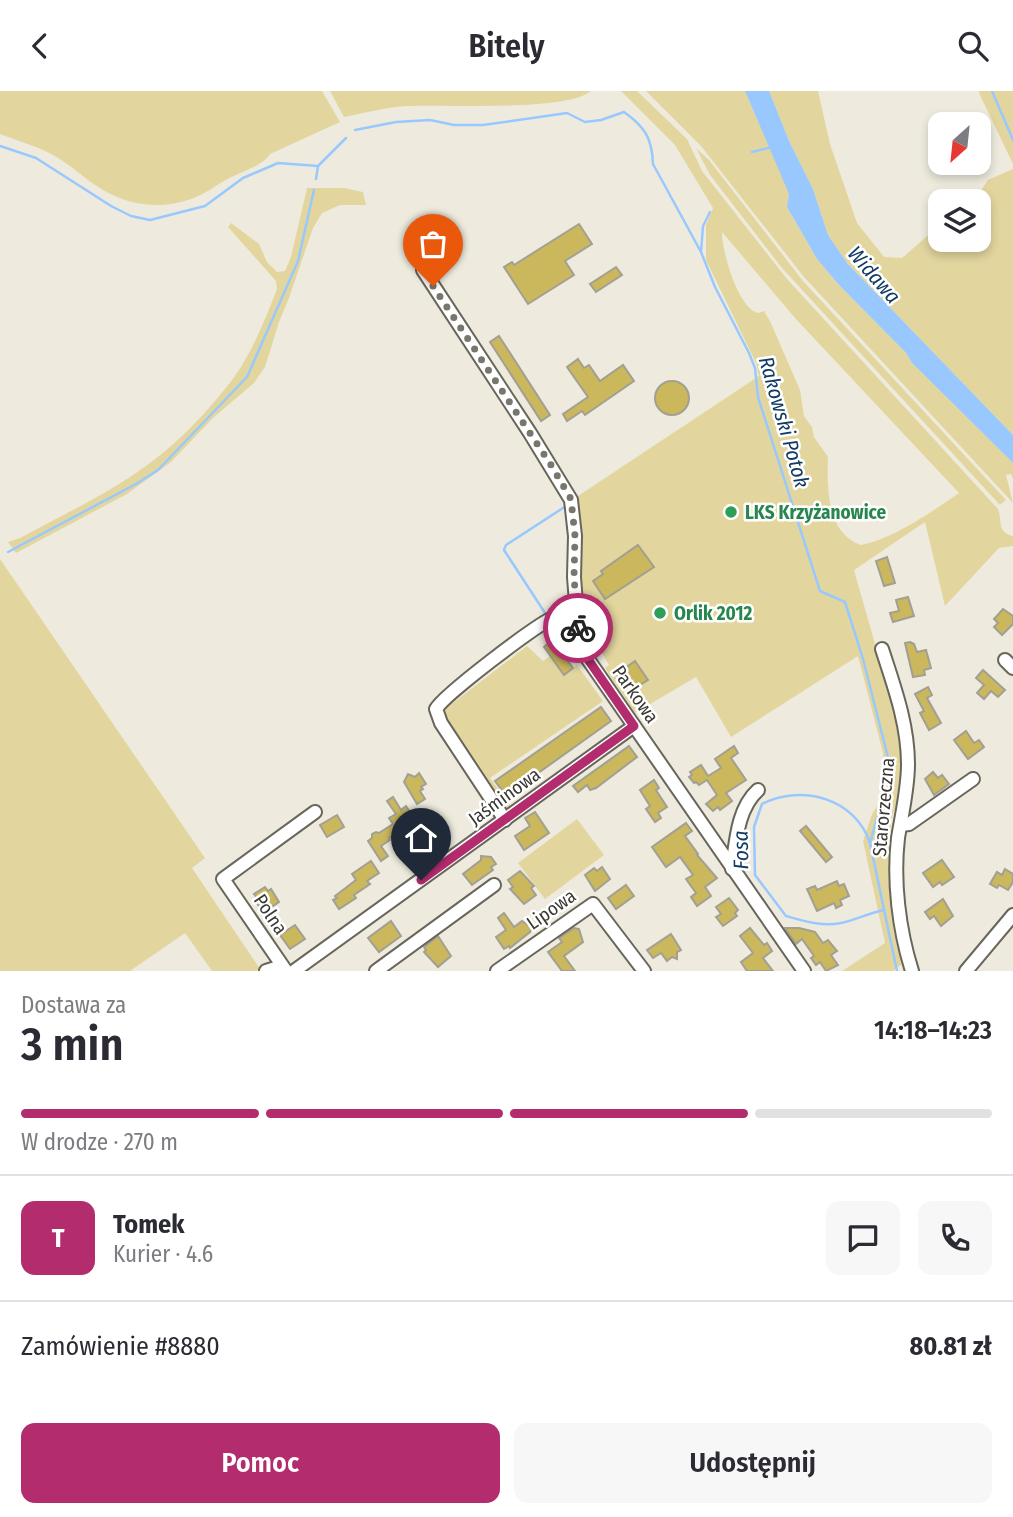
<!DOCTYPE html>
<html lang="pl">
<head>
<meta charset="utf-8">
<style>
  :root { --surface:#fff; --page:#f7f7f7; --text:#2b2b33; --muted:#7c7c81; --line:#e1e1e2; --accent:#b32c6e }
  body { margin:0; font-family:"Fira Sans Condensed",sans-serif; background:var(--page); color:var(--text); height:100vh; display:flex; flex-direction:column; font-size:26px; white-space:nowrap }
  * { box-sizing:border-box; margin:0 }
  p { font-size:23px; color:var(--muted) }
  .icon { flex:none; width:38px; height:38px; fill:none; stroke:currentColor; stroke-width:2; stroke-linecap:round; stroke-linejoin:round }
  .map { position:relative; height:880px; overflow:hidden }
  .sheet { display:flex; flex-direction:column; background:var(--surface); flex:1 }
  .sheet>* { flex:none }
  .needle { width:46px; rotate:207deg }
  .buttons { position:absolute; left:928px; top:21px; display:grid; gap:14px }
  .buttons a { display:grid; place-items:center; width:63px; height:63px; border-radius:14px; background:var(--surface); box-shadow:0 4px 10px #0003; font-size:35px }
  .pin { position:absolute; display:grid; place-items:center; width:60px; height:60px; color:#fff; margin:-72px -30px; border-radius:50% 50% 50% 0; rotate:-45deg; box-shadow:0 0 7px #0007 }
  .pin .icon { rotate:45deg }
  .courier { position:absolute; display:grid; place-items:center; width:70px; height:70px; margin:-35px; border:5px solid #b32c6e; border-radius:50%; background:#fff; color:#222; box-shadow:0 2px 9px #0007 }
  .head em { font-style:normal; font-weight:600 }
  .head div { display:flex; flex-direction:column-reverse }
  .head { display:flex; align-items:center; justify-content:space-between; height:119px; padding:0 21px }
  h1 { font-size:46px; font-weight:600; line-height:52px }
  .bar { display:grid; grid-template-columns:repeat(4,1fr); gap:10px 7px; align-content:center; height:84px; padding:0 21px }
  .bar i { height:9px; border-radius:5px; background:var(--line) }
  .bar .selected { background:var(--accent) }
  .bar p { grid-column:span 4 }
  .line { display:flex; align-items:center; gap:18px; padding:0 21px; border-top:2px solid var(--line) }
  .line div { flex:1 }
  .round { display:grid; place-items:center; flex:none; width:74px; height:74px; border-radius:14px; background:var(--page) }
  .action { display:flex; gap:14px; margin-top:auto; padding:14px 21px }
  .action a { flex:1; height:80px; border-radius:14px; background:var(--accent); color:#fff; font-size:28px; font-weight:600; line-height:80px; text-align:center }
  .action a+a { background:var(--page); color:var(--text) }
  header { display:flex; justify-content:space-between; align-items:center; height:91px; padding:0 21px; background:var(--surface); font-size:32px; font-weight:600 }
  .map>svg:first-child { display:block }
  .green { fill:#e2d69e; fill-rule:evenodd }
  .water { fill:#99c8fe }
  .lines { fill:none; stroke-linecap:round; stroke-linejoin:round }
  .stream { stroke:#99c8fe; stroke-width:2.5 }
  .building { fill:#cbb85c; stroke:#a29f93; stroke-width:2 }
  .minor-casing { stroke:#68665a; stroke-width:16 }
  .minor { stroke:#fff; stroke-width:12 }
  .done { stroke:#78776e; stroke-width:7; stroke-dasharray:0 12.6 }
  .route { stroke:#b32c6e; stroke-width:9 }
  .leisure-dot { fill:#2e9e5b; stroke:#fff; stroke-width:2.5 }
  .labels { text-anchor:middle; stroke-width:5; stroke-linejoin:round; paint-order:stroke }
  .leisure-label { font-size:19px; font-weight:bold; fill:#27864d; stroke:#fff; text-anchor:start }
  .street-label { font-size:19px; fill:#393832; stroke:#fff }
  .water-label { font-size:21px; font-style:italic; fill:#113a64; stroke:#fff }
</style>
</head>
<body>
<header><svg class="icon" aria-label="back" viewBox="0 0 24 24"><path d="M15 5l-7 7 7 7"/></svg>Bitely<svg class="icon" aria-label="search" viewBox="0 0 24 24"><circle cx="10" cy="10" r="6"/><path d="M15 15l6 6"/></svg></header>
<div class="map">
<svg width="1013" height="880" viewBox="0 0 1013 880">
  <rect width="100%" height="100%" fill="#eeebde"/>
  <g class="green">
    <path d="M0,0H322L340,31L270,63C262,76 237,82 224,90C215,95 206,102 196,106C165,119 132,116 103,99C86,89 72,75 55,65C37,55 18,50 0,43Z"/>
    <path d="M330,0H591C566,21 446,13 408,15C387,16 365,22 344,26Z"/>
    <path d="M621,0H637L687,48L702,80L787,188L998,418C1003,430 996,441 1013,445V455L999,457L945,515L925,431L854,479L904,655L902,693L891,730L890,761L894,841L902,873L893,880H842L885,852L863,750L872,723L886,702L887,691L883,662L858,565L731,646L696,586L635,622L605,577L609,574L600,558L593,559C575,511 578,456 578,405L759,285L756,272L706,169V134L713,117L675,54ZM722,141L795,227L959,402C933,420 893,448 861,454C826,442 827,395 828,366L814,346L812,336L804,325L800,299L770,230L764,220L758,222C738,217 722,161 722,141Z"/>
    <path d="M646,0H745L790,103L787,116L817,168L839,194L906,262L912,272L1013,372V388L1011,383L1006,384L1013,412L804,186L701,55Z"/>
    <path d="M769,0H818L830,53L857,132L884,166L902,167L940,134V149H978V110H967L982,98L988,89L1013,78V344L847,172L828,144L813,98L790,52Z"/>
    <path d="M979,0H1013V73L979,2Z"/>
    <path d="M696,57L709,69L803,190L1006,409L1000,414L782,177L710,84Z"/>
    <path d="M307,97H344L363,101L366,114H340L322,122L313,137L289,207L279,231L265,276L254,292L214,326L171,371L127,403L16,462L8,451L20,447C64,423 110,402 150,372C180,350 209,319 232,289C252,262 265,229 277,198L276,190L228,136L231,132L259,153L267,171L277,181L285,180L291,166Z"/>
    <path d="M0,468L205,767L192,777L260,878L256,880H212L185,842L130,880H0Z"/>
    <path d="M527,555L543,570L550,565L564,583L577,574L603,610L490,687L513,718L505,723L440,622Z"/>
    <path d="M577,728L604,764L545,808L518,772Z"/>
  </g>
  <path class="water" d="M745,0H769L790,52L813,98L828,144L847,172L1013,344V372L912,272L906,262L839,194L817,168L787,116L789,103Z"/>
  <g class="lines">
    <g class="stream">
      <path d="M992,0L1013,49"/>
      <path d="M355,39L396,31L430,29L454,34H483L567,22L585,31L601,29L624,21C645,36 652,47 653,73L701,161L715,196L749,262L755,277L758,306L820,500L845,511L863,568L893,686L889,708L877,727L870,752L897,880"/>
      <path d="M0,55L36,67L111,115L131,125L150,129L205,115L243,87L278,72L318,75L346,47"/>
      <path d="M752,61L772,56"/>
      <path d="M316,88L318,75"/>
      <path d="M701,161L703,135L710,121"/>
      <path d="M8,461L136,393L158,379L247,286L298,170L314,99"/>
      <path d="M545,522L504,459L506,454L566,415"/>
      <path d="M870,752C855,707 802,693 762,713L754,736L755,784L786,825C804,830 822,836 841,832C855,829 869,822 884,819"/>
    </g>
  </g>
  <g class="building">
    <path d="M579,133L592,153L565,170L574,184L528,213L504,176L512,171L514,174Z"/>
    <path d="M616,176L622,184L596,201L590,193Z"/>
    <path d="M499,245L550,324L541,330L490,251Z"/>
    <path d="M578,268L584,277L589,274L600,290L623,274L634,290L585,324L582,320L567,330L563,323L588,306L567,276Z"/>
    <circle cx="672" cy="307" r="17"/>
    <path d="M638,454L654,476L605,508L593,490L603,483L601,480Z"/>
    <path d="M887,466L895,492L884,495L876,470Z"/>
    <path d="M908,506L914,525L893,531L890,522L899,520L896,509Z"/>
    <path d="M1003,518L1013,525V533L1002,544L994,536L998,532L994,528Z"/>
    <path d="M552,549L573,577L564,584L544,556Z"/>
    <path d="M910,551L914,553L917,561L926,559L931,577L924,579L925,584L913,586L905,552Z"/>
    <path d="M635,570L648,589L629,601L617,583Z"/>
    <path d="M983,579L1005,599L998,606L991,600L984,608L977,602L984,594L976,587Z"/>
    <path d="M928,596L932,604L927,607L941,632L929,639L920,622L924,620L915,603Z"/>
    <path d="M601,616L611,630L506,705L495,690Z"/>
    <path d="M966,640L974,652L979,649L984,656L968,668L954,649Z"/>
    <path d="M629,655L637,666L596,697L590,699L587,694L578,701L573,695Z"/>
    <path d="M734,655L738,662L731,667L746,689L726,702L732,710L720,719L718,716L713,720L706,713L717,704L707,689L699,694L696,691L694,692L689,686L692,684L690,681L701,674L708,685L721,677L715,668Z"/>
    <path d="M933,681L938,687L942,684L949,693L934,704L925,688Z"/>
    <path d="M419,682L426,693L421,696L423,698L420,700L425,708L417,713L404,691L408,683L415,686Z"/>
    <path d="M654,689L659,697L656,699L667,716L658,722L661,727L655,731L646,718L650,715L640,699Z"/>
    <path d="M393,706L401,719L406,715L415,729L389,747L390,749L381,755L388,765L381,770L368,750L372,747V743L376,741L379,742L393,733L389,727L396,723L387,710Z"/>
    <path d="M535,721L549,742L524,759L515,745L530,735L525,727Z"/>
    <path d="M337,724L344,736L327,746L320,734Z"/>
    <path d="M686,732L692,740L685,745L698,763L697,764L717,787L705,796L711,805L697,815L691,806L696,802L686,788L693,784L680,766L666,776L652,756Z"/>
    <path d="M806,735L832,766L826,771L800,740Z"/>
    <path d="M481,765L491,766L496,773L491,776L493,779L472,794L463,783L481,769Z"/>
    <path d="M942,769L954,786L942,794L940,791L933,796L923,782Z"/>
    <path d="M371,770L379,782L367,790L370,793L354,804L356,807L339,818L333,809L337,807L335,805L356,789L352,783Z"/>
    <path d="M602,776L610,788L595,800L585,784L594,777L597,780Z"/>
    <path d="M1005,778L1013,783V791L1008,799L999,794L997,797L990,793L997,781L1002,784Z"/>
    <path d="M520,780L534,795L531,797L536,804L524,813L510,798L513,796L508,789Z"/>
    <path d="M837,790L839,795L844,793L849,805L840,809L842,814L836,817L834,812L817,820L807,798L815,795L817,799Z"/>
    <path d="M626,794L634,805L616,818L608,807Z"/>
    <path d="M265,796L268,800L271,798L279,811L263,822L255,809L257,807L254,803Z"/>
    <path d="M729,807L738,819L735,822L737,825L723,835L716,826L721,823L716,816Z"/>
    <path d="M943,808L953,825L941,835L934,825L930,828L925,821Z"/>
    <path d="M504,822L514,836L522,830L532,837L530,841L510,857L509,855L504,858L496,846L506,839L498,827Z"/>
    <path d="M391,830L401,845L379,861L368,847Z"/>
    <path d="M295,834L305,848L290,858L280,844Z"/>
    <path d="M574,837L579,838L583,851L564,865L575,880H562L548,861L562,851L559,847Z"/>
    <path d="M750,837L764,854L767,852L772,860L763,867L773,880H747L741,871L753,862L740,845Z"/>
    <path d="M785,837H799L815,841L823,852L828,849L837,860L831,864L838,874L826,880L820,871L816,874L811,867L814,865L802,848L796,853Z"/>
    <path d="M671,843L681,859L677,861V868L672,866L667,870L661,862L653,867L647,859Z"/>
    <path d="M438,845L451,865L438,876L424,861L426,859L424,856Z"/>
  </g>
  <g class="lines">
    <defs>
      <g id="minor">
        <path d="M423,179L530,342L571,409L575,445L574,486L578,538L585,564L804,880"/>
        <path d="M882,558C894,595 908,633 908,673C908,698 902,722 898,747C893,790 899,839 912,880"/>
        <path d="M1005,569L1013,577"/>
        <path d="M505,729L441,632L436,618C444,604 538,532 555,526C562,523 570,522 576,520"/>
        <path d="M901,734L909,733L973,688"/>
        <path d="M732,778C736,751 737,718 758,699"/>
        <path d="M266,880L282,875"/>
        <path d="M286,880L223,788L315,721"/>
        <path d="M294,880L634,635"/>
        <path d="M376,880L494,794"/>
        <path d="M497,880L593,813L644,880"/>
        <path d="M966,880L1013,824"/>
      </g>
    </defs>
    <use href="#minor" class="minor-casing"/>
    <use href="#minor" class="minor"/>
  </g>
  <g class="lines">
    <path class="done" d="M433,195L551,374L571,408L575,445L574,486L578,537"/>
    <path class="route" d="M421,789L634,635L585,564L578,537"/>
  </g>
  <g class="leisure-dot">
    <circle cx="731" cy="421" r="7"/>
    <circle cx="660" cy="522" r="7"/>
  </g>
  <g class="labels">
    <g class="leisure-label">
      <text x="745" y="428">LKS Krzyżanowice</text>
      <text x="674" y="529">Orlik 2012</text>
    </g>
    <g class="street-label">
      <text transform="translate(636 603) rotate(55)" y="7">Parkowa</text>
      <text transform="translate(504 705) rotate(-36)" y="7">Jaśminowa</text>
      <text transform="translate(883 716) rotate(-85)" y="7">Starorzeczna</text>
      <text transform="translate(551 818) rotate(-35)" y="7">Lipowa</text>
      <text transform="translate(271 823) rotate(56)" y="7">Polna</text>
    </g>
    <g class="water-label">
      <text transform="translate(874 184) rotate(49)" y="7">Widawa</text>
      <text transform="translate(784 331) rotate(74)" y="7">Rakowski Potok</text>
      <text transform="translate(741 759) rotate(-91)" y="7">Fosa</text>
    </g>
  </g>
</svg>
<div class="buttons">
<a><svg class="needle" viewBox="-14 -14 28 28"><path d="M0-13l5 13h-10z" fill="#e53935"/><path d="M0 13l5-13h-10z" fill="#7c7c81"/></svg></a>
<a><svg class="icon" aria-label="layers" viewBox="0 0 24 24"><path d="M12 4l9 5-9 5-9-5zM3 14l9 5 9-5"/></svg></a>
</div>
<div class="pin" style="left:433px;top:195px;background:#ea580c"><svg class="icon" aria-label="bag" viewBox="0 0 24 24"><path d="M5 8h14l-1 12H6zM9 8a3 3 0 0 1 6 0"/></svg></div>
<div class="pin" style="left:421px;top:789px;background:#1f2937"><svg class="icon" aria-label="home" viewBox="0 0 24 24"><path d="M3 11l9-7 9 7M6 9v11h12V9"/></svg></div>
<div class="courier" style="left:578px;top:537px"><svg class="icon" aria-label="bike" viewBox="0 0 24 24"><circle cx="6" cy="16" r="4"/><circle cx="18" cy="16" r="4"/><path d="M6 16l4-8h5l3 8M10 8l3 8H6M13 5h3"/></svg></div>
</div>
<section class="sheet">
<div class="head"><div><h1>3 min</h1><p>Dostawa za</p></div><em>14:18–14:23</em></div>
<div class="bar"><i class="selected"></i><i class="selected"></i><i class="selected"></i><i></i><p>W drodze · 270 m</p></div>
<div class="line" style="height:126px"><b class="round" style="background:var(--accent);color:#fff">T</b><div><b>Tomek</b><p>Kurier · 4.6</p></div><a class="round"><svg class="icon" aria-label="chat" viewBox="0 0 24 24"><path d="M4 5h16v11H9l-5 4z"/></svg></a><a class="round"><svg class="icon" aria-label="phone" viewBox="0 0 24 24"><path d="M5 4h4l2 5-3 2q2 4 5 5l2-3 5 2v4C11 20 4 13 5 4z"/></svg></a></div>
<div class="line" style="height:91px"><div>Zamówienie #8880</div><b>80.81 zł</b></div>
<div class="action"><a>Pomoc</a><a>Udostępnij</a></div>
</section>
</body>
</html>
